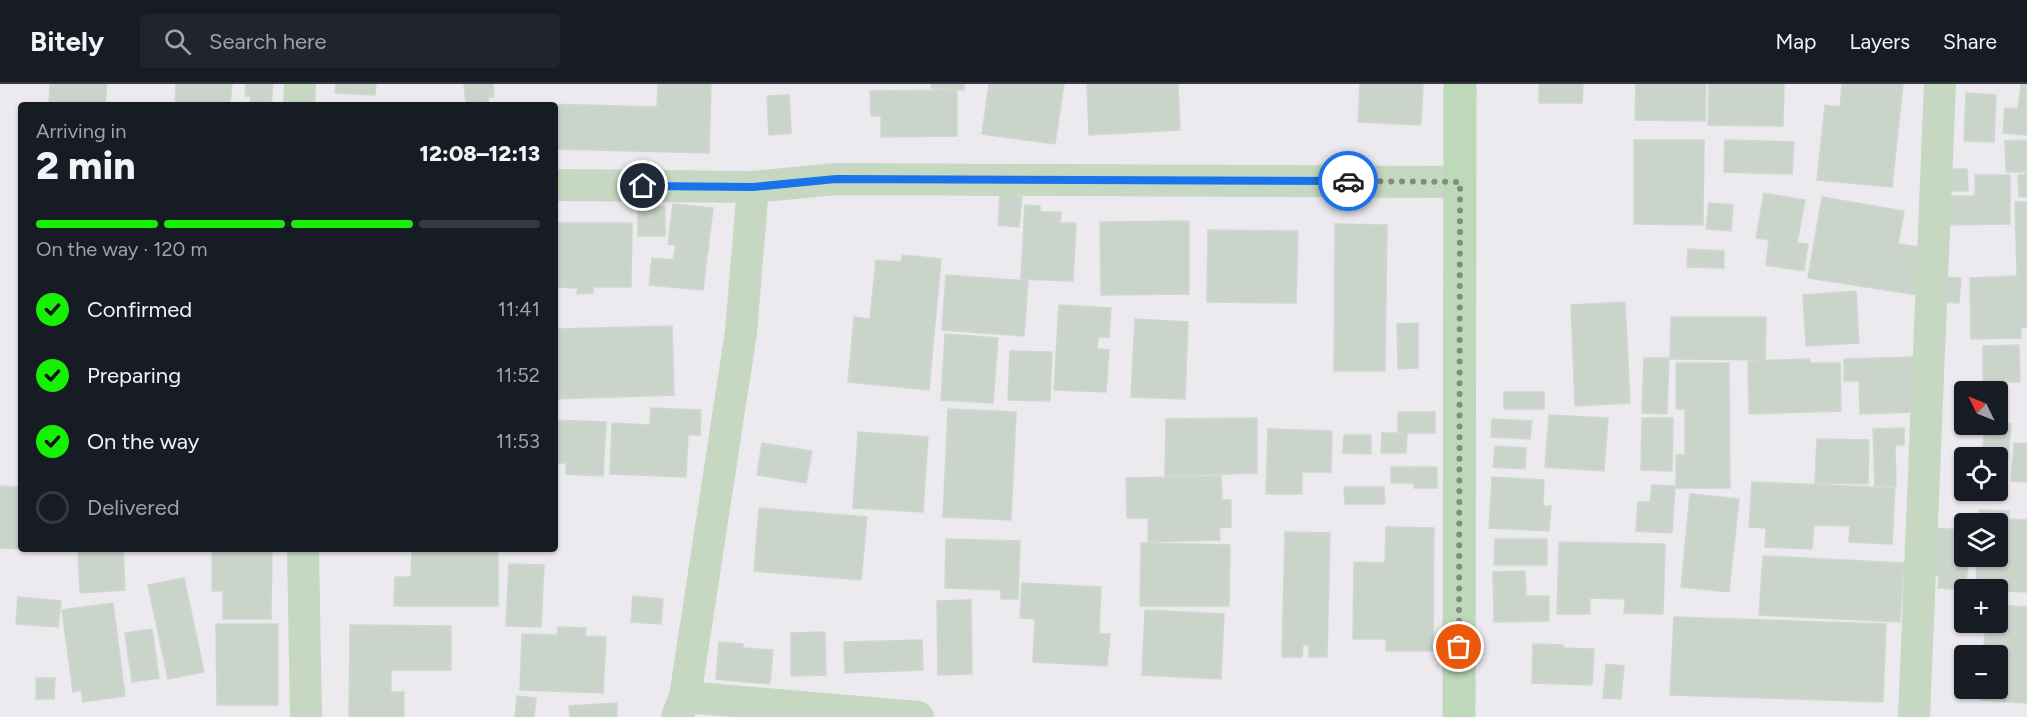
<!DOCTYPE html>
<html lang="en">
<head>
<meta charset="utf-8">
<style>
  :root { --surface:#171b24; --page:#20242c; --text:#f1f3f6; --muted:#9ea1a6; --line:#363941; --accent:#15f003 }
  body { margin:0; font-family:Figtree,sans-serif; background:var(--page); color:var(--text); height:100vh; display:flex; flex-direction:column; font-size:22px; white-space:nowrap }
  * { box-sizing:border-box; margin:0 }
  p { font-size:20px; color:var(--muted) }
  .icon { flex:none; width:33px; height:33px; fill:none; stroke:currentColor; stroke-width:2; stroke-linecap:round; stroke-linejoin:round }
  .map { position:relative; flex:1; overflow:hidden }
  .panel { position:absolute; left:18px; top:18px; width:540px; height:450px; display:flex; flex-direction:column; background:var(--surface); border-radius:6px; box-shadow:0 2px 4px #0004 }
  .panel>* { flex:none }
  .needle { width:39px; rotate:313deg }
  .fabs { position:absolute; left:1954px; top:297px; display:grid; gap:12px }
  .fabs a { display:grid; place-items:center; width:54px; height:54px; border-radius:6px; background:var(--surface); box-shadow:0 2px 4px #0004; font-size:30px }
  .pin { position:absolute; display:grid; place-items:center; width:51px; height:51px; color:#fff; margin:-26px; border:3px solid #fff; border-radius:50%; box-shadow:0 2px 6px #0007 }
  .courier { position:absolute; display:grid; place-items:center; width:60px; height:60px; margin:-30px; border:4px solid #1a73e8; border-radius:50%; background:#fff; color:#222; box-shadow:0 2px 8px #0007 }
  .overview em { font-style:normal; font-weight:800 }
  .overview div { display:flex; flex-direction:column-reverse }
  .overview { display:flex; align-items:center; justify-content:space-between; height:102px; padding:0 18px }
  h1 { font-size:39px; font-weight:800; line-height:45px }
  .bar { display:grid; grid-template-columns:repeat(4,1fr); gap:9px 6px; align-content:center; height:72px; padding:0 18px }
  .bar i { height:8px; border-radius:4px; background:var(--line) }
  .bar .current { background:var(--accent) }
  .bar p { grid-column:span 4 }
  ol { padding:0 18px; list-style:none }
  li { display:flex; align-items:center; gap:18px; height:66px }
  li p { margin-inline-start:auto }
  li .icon { padding:6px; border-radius:50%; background:var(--accent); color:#111; stroke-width:4 }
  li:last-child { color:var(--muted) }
  li i { width:33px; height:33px; border:3px solid var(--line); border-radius:50% }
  header { display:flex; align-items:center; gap:36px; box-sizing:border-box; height:84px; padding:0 30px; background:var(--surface); border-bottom:2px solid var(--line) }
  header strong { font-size:28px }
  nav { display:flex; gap:33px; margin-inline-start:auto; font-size:21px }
  .search { width:420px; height:54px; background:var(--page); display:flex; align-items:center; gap:15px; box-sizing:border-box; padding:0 21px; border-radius:6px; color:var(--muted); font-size:22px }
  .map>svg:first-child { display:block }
  .building { fill:#cad4ca; stroke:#ced8cf; stroke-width:1.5 }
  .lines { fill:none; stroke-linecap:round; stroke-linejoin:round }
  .street { stroke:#c6d8c2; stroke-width:32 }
  .secondary { stroke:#bed8ba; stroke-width:33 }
  .done { stroke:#808d7e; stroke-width:6; stroke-dasharray:0 10.8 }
  .route { stroke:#1a73e8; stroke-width:8 }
</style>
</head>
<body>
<header>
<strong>Bitely</strong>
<div class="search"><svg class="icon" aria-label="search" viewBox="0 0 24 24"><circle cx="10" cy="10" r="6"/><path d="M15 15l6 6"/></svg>Search here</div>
<nav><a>Map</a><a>Layers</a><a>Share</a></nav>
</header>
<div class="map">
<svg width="2027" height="633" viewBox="0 0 2027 633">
  <rect width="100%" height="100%" fill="#eceaef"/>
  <g class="building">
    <path d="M50,0H107L105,21H49Z"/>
    <path d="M176,0H232L230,21H175Z"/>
    <path d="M246,0H273L271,21H250L251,12H245Z"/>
    <path d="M336,0H376L375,11L335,9Z"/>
    <path d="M464,0H493L494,13H488L489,21H466Z"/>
    <path d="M658,0H711L709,69L555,65V21L547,20L657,23Z"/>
    <path d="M931,0H964V6L931,4Z"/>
    <path d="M989,0H1064L1055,60L982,50Z"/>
    <path d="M1087,0H1178L1180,46L1089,51Z"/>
    <path d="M1360,0H1423L1421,41L1358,38Z"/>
    <path d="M1539,0H1583L1582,19H1539Z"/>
    <path d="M1636,0H1706L1705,37L1635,36Z"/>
    <path d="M1709,0H1784L1783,42L1708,41Z"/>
    <path d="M1842,0H1903L1892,103L1817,96L1825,21L1840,23Z"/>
    <path d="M2021,0H2027V51L2003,49L2005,24L2018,25Z"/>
    <path d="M957,6V52L881,53V32H871L870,7Z"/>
    <path d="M1966,9L1996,11L1994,58L1964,57Z"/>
    <path d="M789,11L791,49L769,51L767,12Z"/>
    <path d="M1634,56H1704L1703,141L1634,140Z"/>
    <path d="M1725,56L1794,58L1792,90L1724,88Z"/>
    <path d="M2027,56V88H2006L2005,57Z"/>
    <path d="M1939,85H1967L1968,107H1940Z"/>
    <path d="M2027,90V113H2019L2018,91Z"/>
    <path d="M1975,91H2010V140L1939,141V112H1975Z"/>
    <path d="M1764,109L1805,116L1797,159L1808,160L1804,187L1766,181L1769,156L1756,154Z"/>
    <path d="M1000,111L1022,113L1019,143L998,141Z"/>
    <path d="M1822,113L1904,127L1898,160L1925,164L1917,211L1808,194Z"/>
    <path d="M2015,118H2027V243H2021V254L1971,255L1970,194L2017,192Z"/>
    <path d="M1709,119L1733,121L1731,147L1706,145Z"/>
    <path d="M673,120L713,124L703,206L649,201L652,174L673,176L676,161L668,160Z"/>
    <path d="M1025,121L1040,122V128H1061L1060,139H1076L1073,197L1021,195Z"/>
    <rect x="638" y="123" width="27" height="29"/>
    <path d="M1189,137V210L1101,211L1100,138Z"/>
    <path d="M555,139H632L631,203H593V209L577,210L578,204L555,203Z"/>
    <path d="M1335,140L1387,141L1385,287H1334Z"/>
    <path d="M1208,146L1298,147L1296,219L1207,218Z"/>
    <path d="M1688,165L1724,167V184L1687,183Z"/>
    <path d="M902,171L941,175L929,306L848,298L854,233L870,235L876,176L901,178Z"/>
    <path d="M946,191L1028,197L1024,252L942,246Z"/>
    <path d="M1945,193L1961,194L1959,219L1943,218Z"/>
    <path d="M1856,207L1859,259L1806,262L1803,211Z"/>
    <path d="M1625,218L1630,319L1575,322L1571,221Z"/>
    <path d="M1059,221L1111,224L1109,253H1098L1097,265L1109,266L1106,308L1054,306Z"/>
    <path d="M1671,233H1766L1765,276L1670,275Z"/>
    <path d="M1135,235L1188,238L1185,315L1131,313Z"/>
    <path d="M1418,239V284L1398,285L1397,240Z"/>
    <path d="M672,242L674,311L555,315V245Z"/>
    <path d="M945,250L998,254L993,319L941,316Z"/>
    <path d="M2019,261L2020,298L1983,299V262Z"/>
    <path d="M1010,267L1052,268L1050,317L1008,316Z"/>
    <path d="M1915,273L1916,328L1860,330L1859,297H1844V275Z"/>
    <path d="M1644,274H1669L1667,330L1642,329Z"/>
    <path d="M1810,275V279H1840L1841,327L1749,330L1748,277Z"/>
    <path d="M1676,279H1729L1730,404H1676V371H1685V325H1676Z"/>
    <rect x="1504" y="308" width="40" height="17"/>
    <path d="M651,324L701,326L700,351H688L686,393L610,390L612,339L650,341Z"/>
    <path d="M948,325L1016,328L1011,436L943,433Z"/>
    <rect x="1398" y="328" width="37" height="21"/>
    <path d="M1549,331L1608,334L1604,387L1545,383Z"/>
    <path d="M1257,334V389L1165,392L1166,335Z"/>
    <path d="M1642,334H1673L1672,387L1641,386Z"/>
    <path d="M1492,335L1532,337L1530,355L1491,353Z"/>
    <path d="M555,336L606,338L603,392L566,390V379H555Z"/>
    <path d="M1985,340H2011L2008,375L1982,374Z"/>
    <path d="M1904,344V361H1895L1896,402H1875L1873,345Z"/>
    <path d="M1268,345L1332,347L1331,388H1302V410H1266Z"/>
    <path d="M858,348L928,353L923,428L853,424Z"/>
    <path d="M1382,349H1407L1406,369H1381Z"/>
    <path d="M1344,351H1371V370L1343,369Z"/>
    <path d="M1817,355L1869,356L1868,400L1815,399Z"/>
    <path d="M762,359L812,367L806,399L757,391Z"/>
    <path d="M2014,359L2027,360V398L2011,397Z"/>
    <path d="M1495,362L1526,364L1525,385L1493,383Z"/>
    <rect x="1391" y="383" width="23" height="16"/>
    <rect x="1414" y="383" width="23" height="21"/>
    <path d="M1221,392L1222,416H1231V443L1219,444L1220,456L1148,458V434H1127L1126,394Z"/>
    <path d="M1492,393L1544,396L1543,422H1551L1549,447L1489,444Z"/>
    <path d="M1752,398L1895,404L1892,460L1849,458L1850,442L1814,441L1812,465L1765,463L1766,444L1749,443Z"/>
    <path d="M1652,401L1675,402L1672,449L1636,447L1638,418H1650Z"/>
    <path d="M0,402L21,403V465L0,464Z"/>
    <path d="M1344,403H1384L1385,420H1345Z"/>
    <path d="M1690,410L1739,415L1729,508L1681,503Z"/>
    <path d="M759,424L867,433L861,496L754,487Z"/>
    <path d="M1979,426L2009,427V435L2027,436V508L1976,506L1977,472H1998V440H1978Z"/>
    <path d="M1386,443L1434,444L1433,567H1386V555H1353L1354,478L1385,479Z"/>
    <path d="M1934,444L1965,446V472H1969L1965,506L1938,504L1939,492L1930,491Z"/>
    <path d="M1285,448L1330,449L1327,573H1309V561H1303L1302,573H1282Z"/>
    <path d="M946,455L1020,457L1018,515H1001V506L945,504Z"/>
    <path d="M1495,455H1547V481H1494Z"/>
    <path d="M1559,458L1665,460L1663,530L1624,529L1625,515L1590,514V530H1557Z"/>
    <path d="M1141,459L1230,461L1229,522H1140Z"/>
    <path d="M24,465H71V467Z"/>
    <path d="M78,465H123L125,506L80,509Z"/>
    <path d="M212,465L272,466L271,535H223V507H212Z"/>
    <path d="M412,465H498V522H394L395,493H411Z"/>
    <path d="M1763,472L1904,479L1900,538L1759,531Z"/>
    <path d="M509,480L544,481L541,543L506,542Z"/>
    <path d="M1525,487L1526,512H1549V537L1494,538L1493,488Z"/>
    <path d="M184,494L204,588L168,595L148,501Z"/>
    <path d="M1022,499L1101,503L1099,550H1110L1107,582L1033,578L1035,535L1020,534Z"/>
    <path d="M633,512L663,515L661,540L631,538Z"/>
    <path d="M18,513L61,517L58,543L16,540Z"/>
    <path d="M971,516L972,590L938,591L937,517Z"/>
    <path d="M113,519L125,612L83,618L81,606L73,608L62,526Z"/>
    <path d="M1998,521L2027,523V619L1981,616V604H1998V572H1983L1986,538H1998Z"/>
    <path d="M1145,526L1224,530L1221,595L1142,591Z"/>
    <path d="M1674,533L1886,540L1883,618L1670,611Z"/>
    <path d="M216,540H278V621H217Z"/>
    <path d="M350,541L451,542V586H391V608H404V633H349Z"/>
    <path d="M558,543L586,544L585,552L606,553L603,609L520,606L522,550L557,551Z"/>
    <path d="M152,545L159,594L132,598L125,549Z"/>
    <path d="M825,548L826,591L791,592V549Z"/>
    <path d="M922,556L923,586L845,589L844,558Z"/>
    <path d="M719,558L743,560V564L773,566L770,600L716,595Z"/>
    <path d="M1533,560L1563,561V564L1594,565L1592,601L1532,599Z"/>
    <path d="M1606,580L1624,582L1621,615L1603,614Z"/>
    <path d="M36,594H55L54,615H36Z"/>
    <path d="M517,612L536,614L534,633H515Z"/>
    <path d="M617,619V633H570L569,622Z"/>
  </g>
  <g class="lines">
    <g class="street">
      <path d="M299,21L300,0"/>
      <path d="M555,101L753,103L836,95L1459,98"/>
      <path d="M303,465L306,633"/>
      <path d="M685,613L918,633"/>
      <path d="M677,633L685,613L741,248L753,103"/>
      <path d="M1914,633L1940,0"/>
    </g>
    <path class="secondary" d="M1459,633L1460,0"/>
  </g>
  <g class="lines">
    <path class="done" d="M1348,97L1460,98L1459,563"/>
    <path class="route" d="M643,102L753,103L836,95L1348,97"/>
  </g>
</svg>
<div class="fabs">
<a><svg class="needle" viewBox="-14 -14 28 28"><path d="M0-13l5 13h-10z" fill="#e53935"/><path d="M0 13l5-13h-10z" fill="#9ea1a6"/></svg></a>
<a><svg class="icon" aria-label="locate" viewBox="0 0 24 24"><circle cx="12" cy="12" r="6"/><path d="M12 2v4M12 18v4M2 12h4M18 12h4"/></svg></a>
<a><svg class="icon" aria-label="layers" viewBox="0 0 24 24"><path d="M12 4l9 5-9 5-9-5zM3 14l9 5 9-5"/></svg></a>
<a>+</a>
<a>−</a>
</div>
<div class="pin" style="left:1459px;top:563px;background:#ea580c"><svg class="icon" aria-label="bag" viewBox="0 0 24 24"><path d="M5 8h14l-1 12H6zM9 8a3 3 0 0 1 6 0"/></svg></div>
<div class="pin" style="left:643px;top:102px;background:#1f2937"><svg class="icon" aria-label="home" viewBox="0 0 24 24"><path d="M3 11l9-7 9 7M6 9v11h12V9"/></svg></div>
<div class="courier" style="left:1348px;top:97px"><svg class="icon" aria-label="car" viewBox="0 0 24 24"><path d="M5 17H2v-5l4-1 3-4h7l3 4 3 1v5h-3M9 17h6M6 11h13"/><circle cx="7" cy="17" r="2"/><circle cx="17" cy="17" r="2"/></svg></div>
<section class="panel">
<div class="overview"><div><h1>2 min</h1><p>Arriving in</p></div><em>12:08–12:13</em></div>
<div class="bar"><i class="current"></i><i class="current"></i><i class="current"></i><i></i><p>On the way · 120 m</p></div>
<ol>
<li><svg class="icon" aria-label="check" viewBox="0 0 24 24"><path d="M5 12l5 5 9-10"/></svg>Confirmed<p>11:41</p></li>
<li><svg class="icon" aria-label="check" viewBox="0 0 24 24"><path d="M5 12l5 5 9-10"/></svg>Preparing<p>11:52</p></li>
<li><svg class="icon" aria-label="check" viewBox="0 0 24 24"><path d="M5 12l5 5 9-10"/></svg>On the way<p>11:53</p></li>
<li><i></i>Delivered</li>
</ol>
</section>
</div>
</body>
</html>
